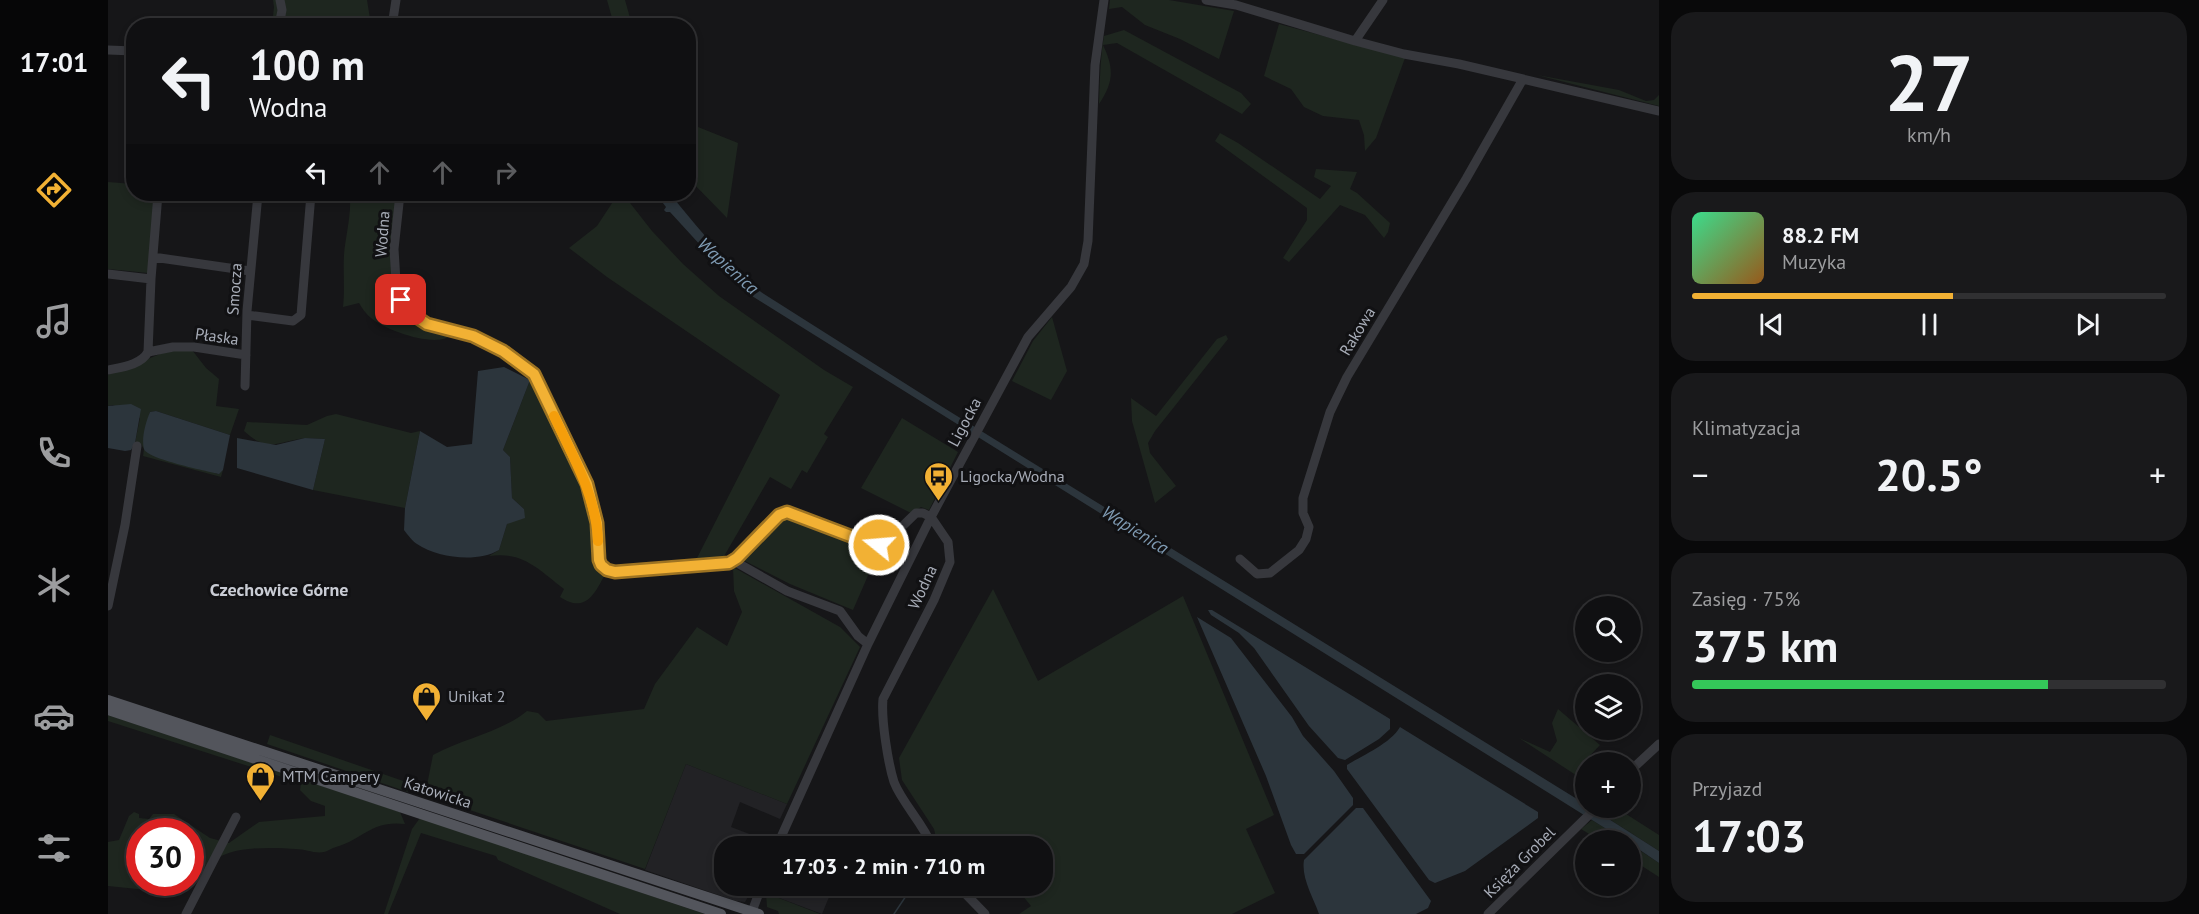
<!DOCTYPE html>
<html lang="pl">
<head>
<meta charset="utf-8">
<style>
	:root { --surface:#101012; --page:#19191b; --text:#f1f3f6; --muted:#9c9d9f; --line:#303032; --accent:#f2b134 }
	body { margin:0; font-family:"PT Sans",sans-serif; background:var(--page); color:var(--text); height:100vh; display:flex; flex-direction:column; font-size:22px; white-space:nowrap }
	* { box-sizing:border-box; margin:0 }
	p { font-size:20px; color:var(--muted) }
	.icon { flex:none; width:33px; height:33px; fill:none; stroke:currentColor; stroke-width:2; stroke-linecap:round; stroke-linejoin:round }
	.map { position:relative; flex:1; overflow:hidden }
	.sheet { display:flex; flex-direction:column; gap:12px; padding:12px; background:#09090a; width:540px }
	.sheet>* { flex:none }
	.top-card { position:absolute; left:18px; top:18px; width:570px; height:183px; border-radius:24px; box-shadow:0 3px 9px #0003,0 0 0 2px var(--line); background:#101012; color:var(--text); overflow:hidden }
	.buttons { position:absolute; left:1467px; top:596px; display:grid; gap:12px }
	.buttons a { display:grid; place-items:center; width:66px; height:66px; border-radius:50%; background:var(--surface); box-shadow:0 3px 9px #0003,0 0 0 2px var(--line); font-size:30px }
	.speed { position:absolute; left:18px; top:818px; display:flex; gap:12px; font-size:30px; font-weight:700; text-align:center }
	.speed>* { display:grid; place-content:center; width:78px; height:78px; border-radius:50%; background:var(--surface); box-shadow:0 3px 9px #0003,0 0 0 2px var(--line); line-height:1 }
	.speed .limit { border:9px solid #d22; background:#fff; color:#111 }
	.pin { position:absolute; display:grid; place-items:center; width:51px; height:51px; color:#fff; margin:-26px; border-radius:12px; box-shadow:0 3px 9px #0006 }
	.me { position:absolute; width:66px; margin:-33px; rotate:287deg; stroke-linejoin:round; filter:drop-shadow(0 0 4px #0008) }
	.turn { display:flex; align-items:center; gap:21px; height:126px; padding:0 24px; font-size:27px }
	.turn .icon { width:78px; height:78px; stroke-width:2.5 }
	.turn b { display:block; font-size:42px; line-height:51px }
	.lanes { display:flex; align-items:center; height:57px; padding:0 24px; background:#0003; justify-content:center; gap:30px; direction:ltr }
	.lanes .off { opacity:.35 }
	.big { font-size:45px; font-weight:700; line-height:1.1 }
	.sheet .tile { flex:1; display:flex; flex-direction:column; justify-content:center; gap:9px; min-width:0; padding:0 21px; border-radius:24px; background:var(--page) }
	.sheet .dial { align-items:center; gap:0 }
	.dial b { font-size:78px; line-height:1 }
	.song { display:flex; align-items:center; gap:18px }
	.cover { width:72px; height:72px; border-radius:9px; background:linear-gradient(135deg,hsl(150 70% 55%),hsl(30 70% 35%)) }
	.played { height:6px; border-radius:3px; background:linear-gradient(90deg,var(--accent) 55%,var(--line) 55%) }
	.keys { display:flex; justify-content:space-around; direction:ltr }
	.heat { display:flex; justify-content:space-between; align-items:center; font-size:33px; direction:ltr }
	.charge { height:9px; border-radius:4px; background:linear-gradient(90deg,#34c759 75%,var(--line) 0) }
	.trip { position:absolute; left:606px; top:836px; width:339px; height:60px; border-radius:24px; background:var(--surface); box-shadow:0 3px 9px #0003,0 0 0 2px var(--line); font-weight:700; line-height:60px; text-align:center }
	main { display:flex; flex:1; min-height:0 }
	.tab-bar { display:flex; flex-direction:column; width:108px; justify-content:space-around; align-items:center; background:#060607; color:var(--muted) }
	.tab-bar .icon { width:42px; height:42px }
	.tab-bar .active { color:var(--accent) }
	.tab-bar b { font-size:27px; color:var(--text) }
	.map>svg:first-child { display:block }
	.built { fill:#222225 }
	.green { fill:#1e261f }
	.water { fill:#2c353c }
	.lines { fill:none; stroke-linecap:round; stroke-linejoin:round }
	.stream { stroke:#2c353c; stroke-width:1.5 }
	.minor { stroke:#37383d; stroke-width:9 }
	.major { stroke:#53555c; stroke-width:10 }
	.route-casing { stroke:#9d7322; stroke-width:15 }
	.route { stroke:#f2b134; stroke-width:10 }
	.slow { stroke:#f59e0b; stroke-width:10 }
	.labels { text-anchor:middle; stroke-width:6; stroke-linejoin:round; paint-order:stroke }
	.street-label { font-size:16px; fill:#a8adb8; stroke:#111113 }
	.poi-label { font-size:16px; fill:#a8adb8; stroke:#111113; text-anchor:start }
	.water-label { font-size:18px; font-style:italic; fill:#7f9bb3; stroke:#111113 }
	.neighbourhood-label { font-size:18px; font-weight:bold; fill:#c9ccd4; stroke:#111113 }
</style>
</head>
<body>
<main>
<nav class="tab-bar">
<b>17:01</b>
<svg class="icon active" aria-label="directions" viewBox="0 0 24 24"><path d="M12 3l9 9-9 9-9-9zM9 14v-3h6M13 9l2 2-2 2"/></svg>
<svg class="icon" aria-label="music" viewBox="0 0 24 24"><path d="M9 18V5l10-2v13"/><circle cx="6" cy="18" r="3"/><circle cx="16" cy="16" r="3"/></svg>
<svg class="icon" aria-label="phone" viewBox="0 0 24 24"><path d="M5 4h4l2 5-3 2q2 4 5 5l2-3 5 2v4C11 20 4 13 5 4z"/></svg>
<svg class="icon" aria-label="climate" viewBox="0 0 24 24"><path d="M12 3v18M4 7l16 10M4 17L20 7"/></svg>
<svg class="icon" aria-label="car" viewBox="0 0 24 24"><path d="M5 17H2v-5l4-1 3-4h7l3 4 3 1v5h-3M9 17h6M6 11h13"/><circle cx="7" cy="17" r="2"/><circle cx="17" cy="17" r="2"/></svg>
<svg class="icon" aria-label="filters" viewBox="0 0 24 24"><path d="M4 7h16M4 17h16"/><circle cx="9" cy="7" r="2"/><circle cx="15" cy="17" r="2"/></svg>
</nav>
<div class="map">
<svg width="1551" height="914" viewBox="0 0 1551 914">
	<rect width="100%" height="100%" fill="#161618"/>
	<path class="built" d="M578,764L679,804L672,819L632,802L623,827L665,843L663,846H616V885H647L637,902L628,901L537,870Z
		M660,885H726L714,914L658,893Z"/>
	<path class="green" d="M165,0H259L263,25L164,26L166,7Z
		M499,0H517L524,25H506Z
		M1002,0H1061L1126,11L1111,59L1072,39L1037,25L1014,7L1001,9Z
		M1171,24L1297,58L1268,138L1257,151L1256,135L1251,120L1215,116L1196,107L1183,89L1156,76Z
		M1016,30L1133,93L1143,104L1134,114L1009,43L995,45C1006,68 1006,82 991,104C992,81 992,59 996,36Z
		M1429,75L1511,90L1538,101L1546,100L1551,95V106Z
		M580,123L630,143L619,218L581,179Z
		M1112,133L1130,143L1212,199L1223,186L1206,177L1208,169L1249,172L1242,189L1249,193L1282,223L1280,232L1276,238L1257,215L1232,205L1181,262L1175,258L1199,220V208L1107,141Z
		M0,182L25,184L26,194H47L40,273L0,269Z
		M510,194H515L544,231L575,264L611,296L716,370L745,387L716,434L720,437L699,473L694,470L683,489L662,477L615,558L588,560L672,395L499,277L461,248L489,226Z
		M241,195L290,194L284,282L319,328L343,335C329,349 277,330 263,318C258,314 254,308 251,303L235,307C237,289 235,272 236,255C237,239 245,207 241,195Z
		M944,317L959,371L943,400L904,381L925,341Z
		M1118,335L1120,339L1047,431L1040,443L1042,453L1068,486L1047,503L1024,421L1023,398L1048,416L1109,339Z
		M62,350H84L98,368L111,379L108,406L131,409L122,435L48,411L42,412L36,440V449L110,474L115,470L113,477L35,456L36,449L33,444L27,443L32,418L5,405L0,406V375Z
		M422,380L474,485L485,526L487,561L489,568L496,576C486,596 476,613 452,597L456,589C430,569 415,551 381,556L391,550L399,524L416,509L404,498L402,457L395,450Z
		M228,414L303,433L312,431L297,508L205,490L217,439C211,439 204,438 198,438C170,441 161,454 136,431L139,422L199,425L219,416Z
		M794,418L850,452L821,510L813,507L803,513L753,488Z
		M680,517C711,527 739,542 772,548L745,610L682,584L633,559L674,518Z
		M625,567L732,627L752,647L679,804L578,764L537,869L317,795L325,755C356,738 392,733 419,711L430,713L438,721L536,709L547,684L589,627L619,646L634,612L626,591Z
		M885,589L930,681L1075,596L1166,815L1138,829L1167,893L1124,914H911L923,906L906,885H934V846H875L871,841L864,846H830L826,829L794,780L791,758Z
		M1450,709L1492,745L1473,765L1477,770V781L1411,738L1442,752L1449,741L1444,723Z
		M0,715L292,812L297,824C264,820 257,838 228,847C224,848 220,851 216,852C207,854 197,849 188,849C161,847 102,844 94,878L83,879L82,831H32V882H66L39,890L0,886V842L11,840L21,816L26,812L31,814V818L41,819L45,814H66L102,838L121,843L151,822L217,816V806L203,801L192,790L193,783L0,721Z
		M162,735L304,784L300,792L159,744Z
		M1514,807L1518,814L1551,835V851L1501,819Z
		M312,818L597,914H512L390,860L388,856L313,833L280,914H276L304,829Z
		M1484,820L1516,840H1491L1473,829Z
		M1522,844L1551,863V877L1523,859Z
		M658,893L712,914H671L670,911L659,907Z"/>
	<path class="water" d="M548,194H562C590,228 619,264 653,292L828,403L1477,804L1478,807H1482L1551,851V863L1523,844L1522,840H1516L644,296L616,271L562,212H558L556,210L558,207Z
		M396,367L422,380L395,450L402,457L404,498L416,509L417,518L399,524L391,550C369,563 330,558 309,544C304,541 300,535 296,530L297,508L312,431L339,447L364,444L370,371Z
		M23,404L33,409L27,443L23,450L17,451L0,448V406Z
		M48,411L122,435L115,470L111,474C99,471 39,459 36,449C33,439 38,421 42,412Z
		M129,438L168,445L197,438L217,439L205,490L129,468Z
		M1100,610H1104L1282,719V729L1271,739L1237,760L1230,758L1201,726L1146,648L1131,633L1103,615Z
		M1089,617L1123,638L1184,717L1195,736L1226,771L1245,798V805L1196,854H1188L1183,845L1158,776Z
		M1292,727L1430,812V818L1357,871L1327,883L1321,880L1239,769V765C1255,755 1282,744 1292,727Z
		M1248,808H1255L1323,901L1320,908L1308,914H1211C1205,897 1193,878 1196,860Z"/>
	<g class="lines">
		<path class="stream" d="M786,914L800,893"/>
		<path class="minor" d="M1098,0L1128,5L1247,41L1296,54L1351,64L1551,111
			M171,26L174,10L172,0
			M284,26L288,0
			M1247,41L1275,0
			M0,50L26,51
			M292,194L286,249L288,281L293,300L307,316L319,324L365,336L395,351L426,374L479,484L489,523L491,559L493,565L507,572L621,563L629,558L671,515L679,512L753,540L771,545L778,542L808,513H815L823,517L840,542L842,562L826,600L775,699C773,719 780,763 786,782C794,803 815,823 824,846
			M45,257L142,271
			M0,274L43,279
			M139,315L185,321L193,315L203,194
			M40,352L65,347H86L138,355
			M0,370C14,367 33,365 40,352L43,279L50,194
			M137,386L139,311L150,194
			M1132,559L1149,574L1162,573L1191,550L1198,539L1201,527L1195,513V498L1222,412L1239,377L1358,179L1415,79
			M626,561L679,591L732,611L750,636L760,644
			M0,606L17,525L29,446
			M1522,771L1551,744
			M669,846L760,644L823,517L920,337L963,287L976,264L980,241L987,65L996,0
			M849,885L877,914
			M78,914L128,817
			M643,914L654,885
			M1380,914L1489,807"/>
		<path class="major" d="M0,700L651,914
			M0,710L613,914"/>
	</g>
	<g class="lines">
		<defs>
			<path id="route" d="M293,300L307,316L319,324L365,336L395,351L426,374L479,484L489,523L491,560L493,565L499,570L507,572L621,563L629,558L671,515L679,512L753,540L771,545"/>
		</defs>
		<use href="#route" class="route-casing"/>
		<use href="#route" class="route"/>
		<path class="slow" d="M446,416C465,457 488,495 490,541"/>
	</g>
	<defs>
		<symbol id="bus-pin" viewBox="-11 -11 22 30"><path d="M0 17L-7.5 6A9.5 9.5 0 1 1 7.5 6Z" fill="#f2b134" stroke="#111113"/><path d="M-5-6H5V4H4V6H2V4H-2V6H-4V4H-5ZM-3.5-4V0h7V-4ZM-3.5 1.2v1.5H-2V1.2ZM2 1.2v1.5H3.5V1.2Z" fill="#111"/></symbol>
		<symbol id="shop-pin" viewBox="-11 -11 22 30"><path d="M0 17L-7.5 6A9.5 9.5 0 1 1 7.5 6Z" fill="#f2b134" stroke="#111113"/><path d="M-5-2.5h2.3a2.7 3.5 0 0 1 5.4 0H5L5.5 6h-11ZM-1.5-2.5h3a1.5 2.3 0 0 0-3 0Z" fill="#111"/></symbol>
	</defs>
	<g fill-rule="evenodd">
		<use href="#bus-pin" x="814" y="460" width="33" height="45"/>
		<use href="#shop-pin" x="302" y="680" width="33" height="45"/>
		<use href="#shop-pin" x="136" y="760" width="33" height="45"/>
	</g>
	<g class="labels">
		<g class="street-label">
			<text transform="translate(274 234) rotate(-86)" y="6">Wodna</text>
			<text transform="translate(126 289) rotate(-86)" y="6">Smocza</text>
			<text transform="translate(1249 331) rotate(-59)" y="6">Rakowa</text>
			<text transform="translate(109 336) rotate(8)" y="6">Płaska</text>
			<text transform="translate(856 422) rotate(-62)" y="6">Ligocka</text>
			<text transform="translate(814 587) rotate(-65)" y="6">Wodna</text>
			<text transform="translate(330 792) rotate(18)" y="6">Katowicka</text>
			<text transform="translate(1411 862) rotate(-45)" y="6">Księża Grobel</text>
		</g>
		<g class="poi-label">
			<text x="852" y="482">Ligocka/Wodna</text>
			<text x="340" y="702">Unikat 2</text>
			<text x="174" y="782">MTM Campery</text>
		</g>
		<g class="water-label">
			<text transform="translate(620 266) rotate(42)" y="6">Wapienica</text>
			<text transform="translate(1027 530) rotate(32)" y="6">Wapienica</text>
		</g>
		<g class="neighbourhood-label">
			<text x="171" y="596">Czechowice Górne</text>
		</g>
	</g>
</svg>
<div class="buttons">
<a><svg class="icon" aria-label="search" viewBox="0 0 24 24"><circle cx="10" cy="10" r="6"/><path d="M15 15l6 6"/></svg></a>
<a><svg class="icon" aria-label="layers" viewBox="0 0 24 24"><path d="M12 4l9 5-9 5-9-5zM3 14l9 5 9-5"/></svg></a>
<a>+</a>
<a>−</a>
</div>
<div class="speed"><div class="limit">30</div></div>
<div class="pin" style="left:293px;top:300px;background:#d93025"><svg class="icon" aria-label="arrive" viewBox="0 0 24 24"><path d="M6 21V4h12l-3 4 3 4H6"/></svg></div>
<svg class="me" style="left:771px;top:545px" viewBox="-20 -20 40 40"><circle r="17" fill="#f2b134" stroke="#fff" stroke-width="3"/><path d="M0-11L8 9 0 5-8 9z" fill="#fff"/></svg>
<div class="trip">17:03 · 2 min · 710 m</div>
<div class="top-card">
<div class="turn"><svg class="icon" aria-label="left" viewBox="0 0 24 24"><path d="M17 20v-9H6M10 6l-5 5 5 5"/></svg><div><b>100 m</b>Wodna</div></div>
<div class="lanes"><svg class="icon" aria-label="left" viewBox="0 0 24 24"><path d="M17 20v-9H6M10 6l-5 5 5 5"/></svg><svg class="icon off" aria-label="ahead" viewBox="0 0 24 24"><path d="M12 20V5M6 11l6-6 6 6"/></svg><svg class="icon off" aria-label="ahead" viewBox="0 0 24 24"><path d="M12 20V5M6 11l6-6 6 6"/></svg><svg class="icon off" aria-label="right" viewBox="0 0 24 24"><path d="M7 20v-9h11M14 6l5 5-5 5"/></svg></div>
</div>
</div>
<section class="sheet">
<div class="tile dial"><b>27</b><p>km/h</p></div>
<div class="tile">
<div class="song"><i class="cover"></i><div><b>88.2 FM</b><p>Muzyka</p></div></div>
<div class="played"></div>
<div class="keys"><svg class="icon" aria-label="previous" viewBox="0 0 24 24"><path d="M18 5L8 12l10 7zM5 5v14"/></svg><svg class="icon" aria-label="pause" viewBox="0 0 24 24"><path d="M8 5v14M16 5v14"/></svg><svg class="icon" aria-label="next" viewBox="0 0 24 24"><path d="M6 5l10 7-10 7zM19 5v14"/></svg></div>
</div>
<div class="tile"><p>Klimatyzacja</p>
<div class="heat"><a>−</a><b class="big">20.5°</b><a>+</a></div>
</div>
<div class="tile"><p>Zasięg · 75%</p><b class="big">375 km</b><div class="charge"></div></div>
<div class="tile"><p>Przyjazd</p><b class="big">17:03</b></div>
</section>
</main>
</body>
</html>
